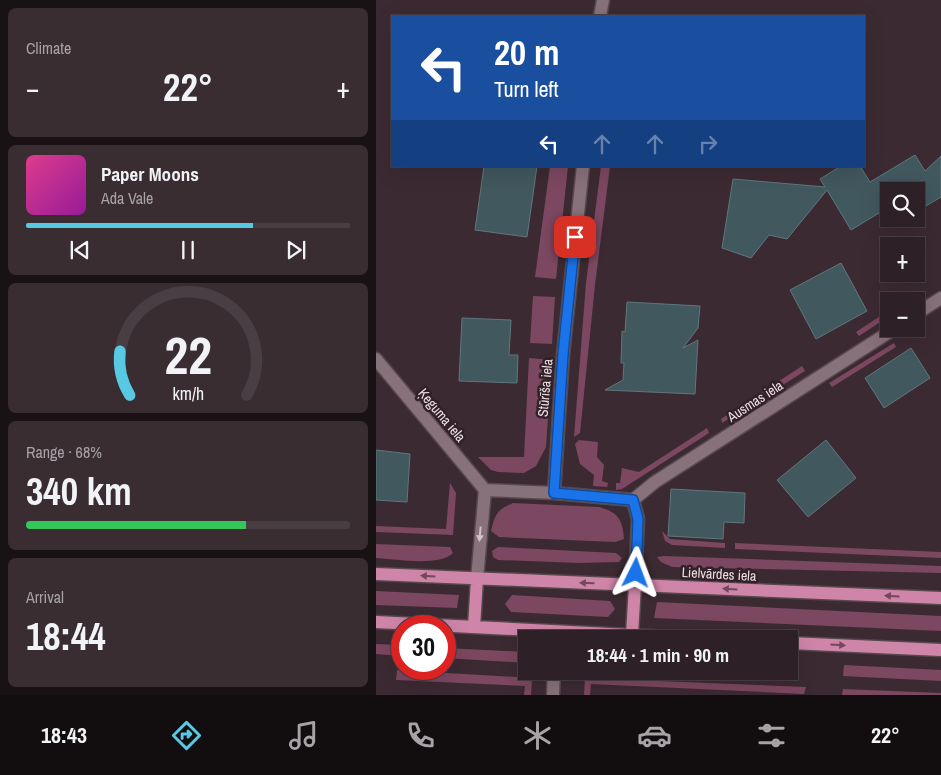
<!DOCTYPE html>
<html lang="en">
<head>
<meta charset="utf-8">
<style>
	:root { --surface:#2d2026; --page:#392d32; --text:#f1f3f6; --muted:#a7a3a7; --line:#483e43; --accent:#58c9e3 }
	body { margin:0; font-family:"Archivo Narrow",sans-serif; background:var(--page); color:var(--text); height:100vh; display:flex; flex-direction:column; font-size:19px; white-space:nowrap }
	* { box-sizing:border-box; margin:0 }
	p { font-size:16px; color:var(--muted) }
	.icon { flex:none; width:28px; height:28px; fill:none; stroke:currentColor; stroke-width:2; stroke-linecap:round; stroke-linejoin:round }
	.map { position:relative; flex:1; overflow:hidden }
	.drawer { display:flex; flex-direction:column; gap:8px; padding:8px; background:#191215; width:376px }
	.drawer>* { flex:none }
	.banner { position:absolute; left:15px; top:15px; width:474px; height:152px; border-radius:0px; box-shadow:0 5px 20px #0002,0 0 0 1px var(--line); background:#1a4fa0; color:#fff; overflow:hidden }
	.fabs { position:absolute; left:504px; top:182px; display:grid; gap:10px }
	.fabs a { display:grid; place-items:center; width:45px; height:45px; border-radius:0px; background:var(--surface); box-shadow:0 5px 20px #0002,0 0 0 1px var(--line); font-size:25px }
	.speed { position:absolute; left:15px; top:615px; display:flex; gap:10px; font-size:25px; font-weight:700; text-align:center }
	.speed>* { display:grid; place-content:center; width:65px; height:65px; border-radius:50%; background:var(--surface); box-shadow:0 5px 20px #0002,0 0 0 1px var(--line); line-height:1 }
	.speed .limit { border:8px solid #d22; background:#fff; color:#111 }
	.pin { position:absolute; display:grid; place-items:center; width:42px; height:42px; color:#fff; margin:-21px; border-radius:10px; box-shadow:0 2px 8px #0006 }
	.me { position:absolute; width:55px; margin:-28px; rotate:3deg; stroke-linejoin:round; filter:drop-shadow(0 0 4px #0008) }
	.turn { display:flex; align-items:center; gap:18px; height:105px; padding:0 20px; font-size:22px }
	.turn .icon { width:65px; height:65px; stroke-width:2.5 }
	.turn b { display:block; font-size:35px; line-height:42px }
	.lanes { display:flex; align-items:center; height:48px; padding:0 20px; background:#0003; justify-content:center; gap:25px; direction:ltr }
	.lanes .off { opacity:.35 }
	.big { font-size:38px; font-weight:800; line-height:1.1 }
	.drawer .tile { flex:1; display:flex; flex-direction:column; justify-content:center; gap:8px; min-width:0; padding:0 18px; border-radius:8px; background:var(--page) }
	.drawer .dial { align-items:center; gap:0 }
	.dial svg { height:130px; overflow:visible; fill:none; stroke:var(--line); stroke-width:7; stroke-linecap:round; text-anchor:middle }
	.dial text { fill:var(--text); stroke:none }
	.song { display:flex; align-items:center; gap:15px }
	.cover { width:60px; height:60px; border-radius:8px; background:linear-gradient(135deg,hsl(330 70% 55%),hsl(300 70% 35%)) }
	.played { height:5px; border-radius:2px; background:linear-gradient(90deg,var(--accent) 70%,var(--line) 70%) }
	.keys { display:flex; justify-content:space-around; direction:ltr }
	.heat { display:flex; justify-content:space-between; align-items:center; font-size:28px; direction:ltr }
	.charge { height:8px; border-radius:4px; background:linear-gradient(90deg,#34c759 68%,var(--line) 0) }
	.trip { position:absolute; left:142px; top:630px; width:280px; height:50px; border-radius:0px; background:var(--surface); box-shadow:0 5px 20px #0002,0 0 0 1px var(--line); font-weight:800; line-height:50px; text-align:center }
	.menu { display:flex; height:80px; justify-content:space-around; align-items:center; background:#120d0f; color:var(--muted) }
	.menu .icon { width:35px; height:35px }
	.menu .selected { color:var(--accent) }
	.menu b { font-size:22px; color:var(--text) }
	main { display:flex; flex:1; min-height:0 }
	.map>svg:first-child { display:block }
	.green { fill:#7c4760 }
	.building { fill:#41585e; stroke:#5f777d }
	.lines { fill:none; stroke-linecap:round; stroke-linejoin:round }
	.minor-casing { stroke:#57484e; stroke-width:15 }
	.major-casing { stroke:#57484e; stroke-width:15 }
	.minor { stroke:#87717a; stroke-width:12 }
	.major { stroke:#cf85a8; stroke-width:12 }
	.oneway { fill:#d1c3c9 }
	.oneway2 { fill:#71495b }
	.route-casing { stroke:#114b97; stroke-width:12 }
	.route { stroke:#1a73e8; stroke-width:9 }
	.labels { text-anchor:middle; stroke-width:5; stroke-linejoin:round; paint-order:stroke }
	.street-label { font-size:14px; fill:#eadee3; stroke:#322128 }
</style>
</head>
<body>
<main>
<section class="drawer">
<div class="tile"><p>Climate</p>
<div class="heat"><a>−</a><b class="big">22°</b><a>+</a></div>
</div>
<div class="tile">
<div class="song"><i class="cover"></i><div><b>Paper Moons</b><p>Ada Vale</p></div></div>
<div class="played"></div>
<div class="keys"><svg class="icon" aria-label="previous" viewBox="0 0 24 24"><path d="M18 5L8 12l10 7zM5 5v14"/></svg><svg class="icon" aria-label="pause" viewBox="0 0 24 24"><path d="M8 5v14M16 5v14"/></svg><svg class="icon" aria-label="next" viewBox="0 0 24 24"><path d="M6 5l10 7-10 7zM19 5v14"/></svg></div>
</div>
<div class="tile dial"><svg viewBox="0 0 100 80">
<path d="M14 69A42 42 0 1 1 86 69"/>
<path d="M14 69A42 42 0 0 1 8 42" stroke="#58c9e3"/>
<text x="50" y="56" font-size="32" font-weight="700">22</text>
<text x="50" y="72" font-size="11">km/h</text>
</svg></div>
<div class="tile"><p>Range · 68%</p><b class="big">340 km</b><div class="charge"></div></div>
<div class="tile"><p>Arrival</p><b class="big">18:44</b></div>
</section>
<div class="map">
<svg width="565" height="695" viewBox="0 0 565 695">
	<rect width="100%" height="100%" fill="#3c2a32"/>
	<path class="green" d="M174,166H192L180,279L159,277Z
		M225,166H234L219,285L204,433L198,437L210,283Z
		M157,296L179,297L176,344L154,343Z
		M512,311V317L483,336L480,332Z
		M518,343L520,347L456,387L453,383Z
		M153,358L176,360L170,447L160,466L148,473L122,472L115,470L102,457H148Z
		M426,366L429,371L346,423L345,419Z
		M331,428L333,433L246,489L240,490V483H244L246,468L263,472Z
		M203,440L222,442L221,457L228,465L226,481L232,483L231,487L217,486L218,475L204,464L199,444Z
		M74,483L80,493L77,535L0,532V526L70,529Z
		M137,503L223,507C242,512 247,520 248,539L239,542L123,537L115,531C119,514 121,510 137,503Z
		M286,531L294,539L349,543V548L296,545L289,541Z
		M359,543L565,552V558L359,549Z
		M0,544L74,547L77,553C63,567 19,559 0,558Z
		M122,547L240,553L246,558L243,562L203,563L122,560L117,557L116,551Z
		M288,556L565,566V573L296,567L285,562L281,557Z
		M0,591L83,595L81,608L0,605Z
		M136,595L234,601L239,609L232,617L135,612L129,604Z
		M281,602L565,616V631L278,618Z
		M0,644L26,645V656L0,654Z
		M69,648L151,652V663L69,658Z
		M468,665L565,670V681L467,676Z
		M21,670L156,678L155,695H148L149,686L20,680Z
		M209,678L430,687L428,694L215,684L214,695H208Z
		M467,689L565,693V695H466Z"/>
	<path class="building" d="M539,155L549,171L565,156V197L540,212V191H512V218L508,210L475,230L451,190L411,239L393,235L375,258L346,248L357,179L449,187L444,179L465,166H484L494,182Z
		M108,166H161L151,237L99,230Z
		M465,263L491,311L440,339L414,290Z
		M251,302L324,306L322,328L307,348L322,340L319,394L229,390L247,380L248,363H245L246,331L249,332Z
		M86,318L135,320L133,355H142L141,383L83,381Z
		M535,348L554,378L508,408L489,378Z
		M450,440L480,478L432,517L401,480Z
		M0,450L34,454L31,502L0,500Z
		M295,489L369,493L368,523L348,522L347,539L292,536Z"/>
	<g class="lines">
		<defs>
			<path id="minor" d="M224,16L227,0
				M540,314L565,298
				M0,359L109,490
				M109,490L178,493L257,500
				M178,493L187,355L207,166
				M257,500L279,482L518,329
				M257,500L262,519L259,585
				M101,579L109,490
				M177,695L178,671"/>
			<path id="major" d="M0,574L565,598
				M0,622L331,639
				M98,627L101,579
				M256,635L259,585
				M414,643L565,650"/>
		</defs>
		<use href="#minor" class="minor-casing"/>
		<use href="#major" class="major-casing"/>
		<use href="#minor" class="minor"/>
		<use href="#major" class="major"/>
	</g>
	<defs><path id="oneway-solid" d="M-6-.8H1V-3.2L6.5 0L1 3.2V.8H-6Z" transform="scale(1.25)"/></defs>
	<use class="oneway" href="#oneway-solid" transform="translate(104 534) rotate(95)"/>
	<g class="oneway2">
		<use href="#oneway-solid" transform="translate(52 576) rotate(-177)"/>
		<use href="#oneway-solid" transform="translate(211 583) rotate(-178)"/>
		<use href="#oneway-solid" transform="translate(354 589) rotate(-177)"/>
		<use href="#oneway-solid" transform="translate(516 596) rotate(-177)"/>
		<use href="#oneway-solid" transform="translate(462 645) rotate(3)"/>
	</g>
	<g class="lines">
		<defs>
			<path id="route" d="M199,237L187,354L178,493L257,500L262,519L260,573"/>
		</defs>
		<use href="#route" class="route-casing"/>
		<use href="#route" class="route"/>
	</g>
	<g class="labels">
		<g class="street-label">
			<text transform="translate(169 388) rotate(-85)" y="5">Stūrīša iela</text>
			<text transform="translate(379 401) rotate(-33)" y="5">Ausmas iela</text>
			<text transform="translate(66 415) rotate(50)" y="5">Ķeguma iela</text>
			<text transform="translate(343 574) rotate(3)" y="5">Lielvārdes iela</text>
		</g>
	</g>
</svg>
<div class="fabs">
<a><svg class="icon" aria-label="search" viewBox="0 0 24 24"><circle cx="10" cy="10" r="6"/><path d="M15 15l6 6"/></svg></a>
<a>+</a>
<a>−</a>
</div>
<div class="speed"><div class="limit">30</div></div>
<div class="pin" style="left:199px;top:237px;background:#d93025"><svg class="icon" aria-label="arrive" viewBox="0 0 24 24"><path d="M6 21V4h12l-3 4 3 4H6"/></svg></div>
<svg class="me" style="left:260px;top:573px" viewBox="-20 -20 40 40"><path d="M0-17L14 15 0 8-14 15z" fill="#1a73e8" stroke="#fff" stroke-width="4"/></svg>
<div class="trip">18:44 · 1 min · 90 m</div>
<div class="banner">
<div class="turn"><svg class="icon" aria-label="left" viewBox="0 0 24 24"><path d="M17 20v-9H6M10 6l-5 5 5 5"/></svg><div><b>20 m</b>Turn left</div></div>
<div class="lanes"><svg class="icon" aria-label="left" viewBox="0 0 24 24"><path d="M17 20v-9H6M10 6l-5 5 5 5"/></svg><svg class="icon off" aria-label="ahead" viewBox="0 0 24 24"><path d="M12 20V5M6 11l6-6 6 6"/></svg><svg class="icon off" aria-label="ahead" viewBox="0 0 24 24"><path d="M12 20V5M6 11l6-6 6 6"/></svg><svg class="icon off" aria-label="right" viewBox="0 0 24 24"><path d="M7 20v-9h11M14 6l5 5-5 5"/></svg></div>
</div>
</div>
</main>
<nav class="menu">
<b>18:43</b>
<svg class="icon selected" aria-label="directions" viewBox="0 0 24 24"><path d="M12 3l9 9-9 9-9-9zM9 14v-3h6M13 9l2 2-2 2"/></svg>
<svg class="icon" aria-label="music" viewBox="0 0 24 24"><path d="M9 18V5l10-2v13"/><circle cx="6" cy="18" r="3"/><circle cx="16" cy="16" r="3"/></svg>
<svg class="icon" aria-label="phone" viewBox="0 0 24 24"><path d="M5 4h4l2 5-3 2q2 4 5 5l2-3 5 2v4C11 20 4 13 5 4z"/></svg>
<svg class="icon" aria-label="climate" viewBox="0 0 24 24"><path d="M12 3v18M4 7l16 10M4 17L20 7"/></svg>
<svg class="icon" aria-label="car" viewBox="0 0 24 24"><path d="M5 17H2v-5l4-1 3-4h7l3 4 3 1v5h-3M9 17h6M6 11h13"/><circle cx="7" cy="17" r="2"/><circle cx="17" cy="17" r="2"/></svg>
<svg class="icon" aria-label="filters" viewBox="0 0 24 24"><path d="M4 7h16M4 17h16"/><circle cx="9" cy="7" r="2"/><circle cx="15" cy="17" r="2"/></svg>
<b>22°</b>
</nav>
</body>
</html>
